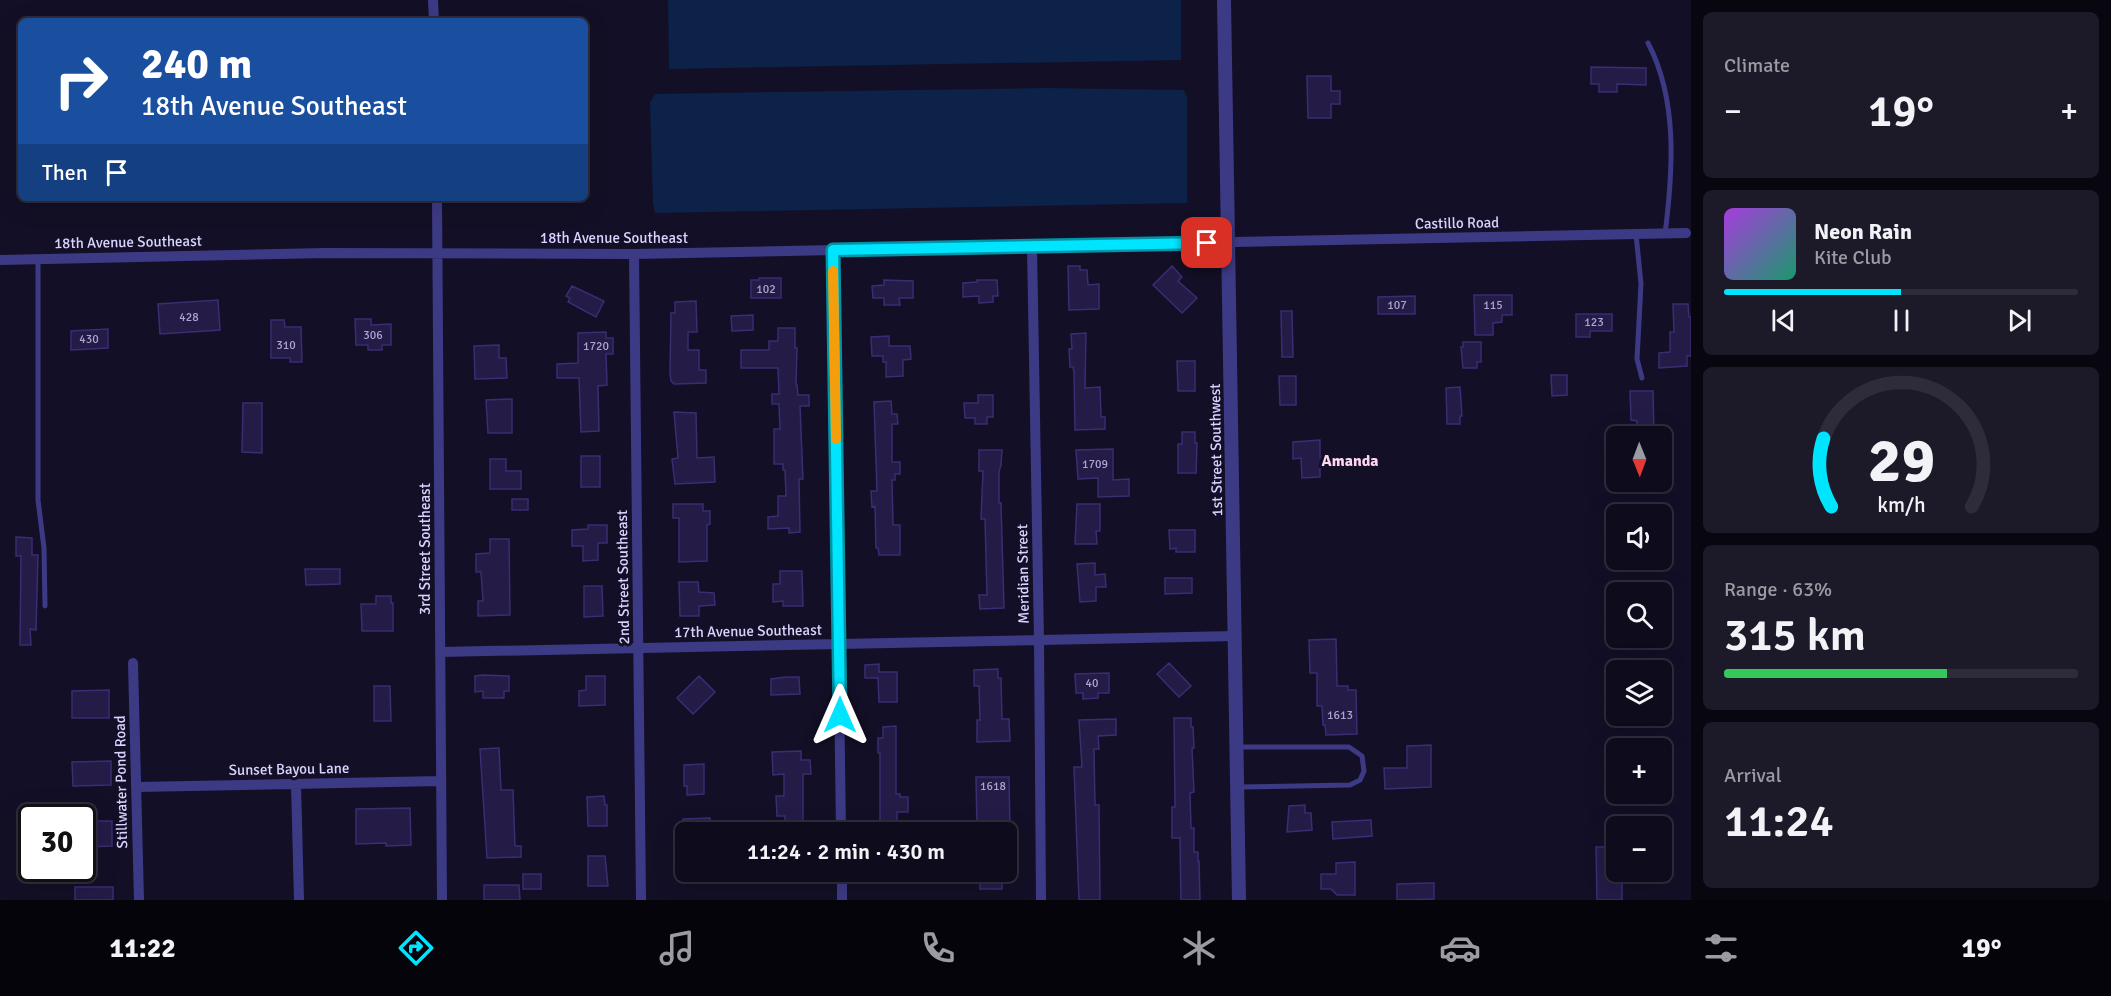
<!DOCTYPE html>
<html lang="en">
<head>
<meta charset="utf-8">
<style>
	:root { --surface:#0e0b1c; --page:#1c1929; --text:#f1f3f6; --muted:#9b9ba3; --line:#2e2b3b; --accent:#00e5ff }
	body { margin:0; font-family:Signika,sans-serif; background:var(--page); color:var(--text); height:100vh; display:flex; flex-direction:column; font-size:22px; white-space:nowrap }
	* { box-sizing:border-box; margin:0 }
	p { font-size:20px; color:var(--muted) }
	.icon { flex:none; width:33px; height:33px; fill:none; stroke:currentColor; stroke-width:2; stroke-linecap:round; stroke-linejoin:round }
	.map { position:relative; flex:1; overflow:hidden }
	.details { display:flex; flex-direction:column; gap:12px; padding:12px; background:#08060f; width:420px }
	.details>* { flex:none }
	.guide { position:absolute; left:18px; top:18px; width:570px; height:183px; border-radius:9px; box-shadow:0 6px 24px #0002,0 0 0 2px var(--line); background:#1a4fa0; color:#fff; overflow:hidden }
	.needle { width:39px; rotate:179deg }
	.controls { position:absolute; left:1606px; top:426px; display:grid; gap:12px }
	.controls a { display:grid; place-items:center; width:66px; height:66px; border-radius:9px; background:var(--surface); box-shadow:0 6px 24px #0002,0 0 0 2px var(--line); font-size:30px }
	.speed { position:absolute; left:18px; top:804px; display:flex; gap:12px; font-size:30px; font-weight:700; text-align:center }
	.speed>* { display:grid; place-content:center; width:78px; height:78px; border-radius:50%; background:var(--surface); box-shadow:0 6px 24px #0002,0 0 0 2px var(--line); line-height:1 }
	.speed .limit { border:3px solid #111; border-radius:9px; background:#fff; color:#111 }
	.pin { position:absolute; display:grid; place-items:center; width:51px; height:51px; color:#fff; margin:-26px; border-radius:12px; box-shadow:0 3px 9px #0006 }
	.me { position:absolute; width:66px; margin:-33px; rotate:0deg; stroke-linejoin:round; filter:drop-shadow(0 0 4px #0008) }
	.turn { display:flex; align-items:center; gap:21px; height:126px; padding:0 24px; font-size:27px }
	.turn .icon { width:78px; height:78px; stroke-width:2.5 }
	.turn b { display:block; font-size:42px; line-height:51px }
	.then { display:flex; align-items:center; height:57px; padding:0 24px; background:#0003; gap:12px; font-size:22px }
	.big { font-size:45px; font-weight:600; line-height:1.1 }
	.details .card { flex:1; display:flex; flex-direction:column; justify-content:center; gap:9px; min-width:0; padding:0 21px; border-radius:9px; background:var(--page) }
	.details .dial { align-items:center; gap:0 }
	.dial svg { height:156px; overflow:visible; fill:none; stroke:var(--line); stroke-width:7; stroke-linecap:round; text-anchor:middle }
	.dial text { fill:var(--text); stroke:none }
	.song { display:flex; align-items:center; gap:18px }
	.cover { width:72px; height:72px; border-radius:9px; background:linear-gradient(135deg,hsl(280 70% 55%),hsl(160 70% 35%)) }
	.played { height:6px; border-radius:3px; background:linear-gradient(90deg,var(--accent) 50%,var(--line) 50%) }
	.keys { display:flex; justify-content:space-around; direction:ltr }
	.heat { display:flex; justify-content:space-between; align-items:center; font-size:33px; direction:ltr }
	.charge { height:9px; border-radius:4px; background:linear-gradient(90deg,#34c759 63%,var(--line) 0) }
	.trip { position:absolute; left:675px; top:822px; width:342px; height:60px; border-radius:9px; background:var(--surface); box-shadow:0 6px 24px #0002,0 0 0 2px var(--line); font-weight:600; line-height:60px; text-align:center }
	.tab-bar { display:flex; height:96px; justify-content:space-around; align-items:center; background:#06040b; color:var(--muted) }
	.tab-bar .icon { width:42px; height:42px }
	.tab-bar .on { color:var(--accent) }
	.tab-bar b { font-size:27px; color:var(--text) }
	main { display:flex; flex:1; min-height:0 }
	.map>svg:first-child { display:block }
	.water { fill:#0c2248 }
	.building { fill:#241b47; stroke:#3b2d73; stroke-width:1.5 }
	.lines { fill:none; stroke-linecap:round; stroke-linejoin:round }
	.service { stroke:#3d3a85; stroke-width:5 }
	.minor { stroke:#3d3a85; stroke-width:10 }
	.tertiary { stroke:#3d3a85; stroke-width:14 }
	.route-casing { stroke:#0095a6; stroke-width:15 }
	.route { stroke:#00e5ff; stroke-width:10 }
	.slow { stroke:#f59e0b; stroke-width:10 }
	.labels { text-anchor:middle; stroke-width:6; stroke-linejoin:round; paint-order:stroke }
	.number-label { font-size:12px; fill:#aca6d1 }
	.street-label { font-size:15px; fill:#d9d4ff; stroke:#130f26 }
	.neighbourhood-label { font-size:16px; font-weight:bold; fill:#ffd6f0; stroke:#130f26 }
</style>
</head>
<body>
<main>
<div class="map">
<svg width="1691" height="900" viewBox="0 0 1691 900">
	<rect width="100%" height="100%" fill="#130f26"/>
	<path class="water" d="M668,0H1181V60L669,69Z
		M1044,88L1184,90L1187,97V203L655,213L653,204L650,102L655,94Z"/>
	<path class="building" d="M1591,67L1646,68V85L1617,84V92H1599V84H1591Z
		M1307,76H1331V91H1340V104H1331V118H1308Z
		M1068,266H1080V270H1087L1088,285L1099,284V309L1069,310Z
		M1172,266L1182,277L1178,281L1197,298L1182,313L1153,285Z
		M759,278H781V298H751V280H759Z
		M884,280L913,281V298H899L900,305H884V298H873L872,286L884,285Z
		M977,280H997L998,296H993V302L979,303V296L963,297V283L977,282Z
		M572,286L604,301L596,317L568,302L570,298L566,296Z
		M1474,295H1512V315H1502V322L1493,323V335H1475Z
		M1415,296V314H1378V297Z
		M218,300L220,330L160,334L158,304Z
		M696,301L697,332H688V350H699V370H706V383L674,384L671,381L670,373L671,313H675V302Z
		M1673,304H1688L1689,317H1691V356H1687V366L1659,368V353L1670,352V332H1674Z
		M1281,311H1292L1293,357H1282Z
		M1576,314H1612V331H1590V337H1576Z
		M753,315V330L732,331L731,316Z
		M355,319H371V325L391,324V345H382V350H368V345H356Z
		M271,320H284L285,327H301L302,362H290V358H271Z
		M778,328H795V348H797L796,385H797L798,395H809V406H800L803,479H799L800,532L789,533V528L768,529V517L778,516V496H786L785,470H783V464H774V429H780L779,404H772V394H779L778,368H741V350H769V341H778Z
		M108,329V348L71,350V331Z
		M606,332V338H613V354H606L607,385L598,386L599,431L581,432L579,378H557V364L578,363V333Z
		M1086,333L1085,388L1100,387L1101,417H1105V429L1075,430L1074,372L1073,367H1070L1069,349H1072L1071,334Z
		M889,336V346H910L911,359L903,360V376L886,377V362H883V356H872L871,337Z
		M1463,342H1481V362H1477V368H1463L1461,347H1463Z
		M499,345V358H506L507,378L475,379L474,346Z
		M1177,361H1195V391H1178Z
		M1551,375H1567V395L1552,396Z
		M1279,376H1296V405H1280Z
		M1460,387L1462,416H1460V424H1447L1446,388Z
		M1630,391H1653L1654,436H1637V421L1631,420Z
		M978,395H993V417H987V424H975V418H965L964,403H978Z
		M512,399V433H488L486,400Z
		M891,401L892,414H897L898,424H892V462H900V474H895V480H892L893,525H900V555H879L878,548H876L875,506L872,507L871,491H877L874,402Z
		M243,403H262V453L242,452Z
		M674,412L696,413L697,458L714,457L715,482L675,484L672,459L678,458Z
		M1182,432H1195V443H1197L1196,473H1178V444H1182Z
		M1320,440V457H1324V468H1320V477L1302,478L1301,458L1293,459V442Z
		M1113,449V480L1129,479V496L1098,497V478L1078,479L1076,450Z
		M979,450H1002L1001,465L999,471V503H1001L1004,608L980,609L979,595H987L985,519H981L983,471H979Z
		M581,456H600V487H581Z
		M490,459H506V471H521V489H490Z
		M512,499H528V510H512Z
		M673,504H703V511H710V524L707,525V561L679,562V518H673Z
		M1077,504H1100V531H1096L1097,544H1075Z
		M588,525H607V543H598V560L583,561V546H572V530L588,529Z
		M1169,530H1195V552H1176V548L1170,549Z
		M16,537L32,538V555H38L36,630L30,629L31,645H20L21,556H16Z
		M490,539H509L510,615L478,616V601H483L481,572H476V554L490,553Z
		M1095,563V575L1105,574L1106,587H1096V601L1080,602L1077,564Z
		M305,569H340V584L306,585Z
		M780,571H802L803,606H783V601L773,602V584H780Z
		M1165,578H1192V593L1165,594Z
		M679,582H698L699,592L714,593L715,605L699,606V616H680Z
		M584,586H602L603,616L584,617Z
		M376,596H391V603H393V631H362L361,604H376Z
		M1336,639L1337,686H1348V690H1356L1357,734L1326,735L1325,725H1323L1322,706H1317V673H1310L1309,640Z
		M1169,663L1191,686L1179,697L1157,674Z
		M879,664V672H897V702H879L878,678H865V665Z
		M998,669V678H1001L1002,719H1009L1010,741L977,742V720H980L979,686H974V670Z
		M1109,673V693H1098V698L1083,699V693H1076L1075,674Z
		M483,675L509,676V691H504V698H483V691L475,692V676Z
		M586,676H605V705L579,706V691L586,690Z
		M699,676L715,692L693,714L677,698Z
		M786,677H799L800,694L771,695V679Z
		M374,686H390L391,721H374Z
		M109,690V718H72V691Z
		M1174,718H1191V727H1193L1194,748H1192L1194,792L1190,793L1191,828H1194V852H1198V861H1199L1200,900H1181L1180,838H1172V807H1175Z
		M1116,719V735L1098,736L1099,749H1094L1095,805H1099L1100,900H1079L1074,767H1082L1079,720Z
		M896,726V794H900V797H908V812H897V822L880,823V753H878V738H883V727Z
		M1431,745V787L1385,789L1384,768H1407V746Z
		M499,748L501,790H513L515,846H521V857L487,858L480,749Z
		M801,751V760H810L811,774H803V823L785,824V816H777L776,796H784V774L773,775L772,752Z
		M111,761V785L73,786L72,762Z
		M704,764V794L687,795V786H684V765Z
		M976,777H1009L1010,830H977Z
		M604,796L605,805H607V826H588L587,797Z
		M1305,805V813H1311L1312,830L1287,832L1289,806Z
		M410,808L411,845L386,846V843L356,844V809Z
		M710,818L711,832H683V819Z
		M1371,820L1372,836L1333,839L1332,822Z
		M82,821H112V846L82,847Z
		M1596,847H1617V872H1631V883H1622V900H1597Z
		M588,856H605L608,886H588Z
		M1355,862V895H1337L1331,889H1321V874H1336V863Z
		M785,872H804V882L785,883Z
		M980,872H1002V889H980Z
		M523,874H541V889H523Z
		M1428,883H1434V899L1397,900V884Z
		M484,885H519L520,900H484Z
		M75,887H113V900H75Z"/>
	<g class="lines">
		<path class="service" d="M1648,43C1678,100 1673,171 1665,234
			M1636,234L1641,284L1637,359L1642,378
			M38,259V500L44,548L45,606
			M1237,747H1349L1362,756L1364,771L1360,780L1350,785L1239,787"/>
		<path class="minor" d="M433,0L434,21
			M437,198L442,900
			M1032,247L1039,640L1041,900
			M833,250L841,832
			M634,254L641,900
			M0,260L325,253L634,254L1686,233
			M440,652L1236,636
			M133,663L139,900
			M296,784L299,900
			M137,787L441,781
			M842,872V900"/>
		<path class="tertiary" d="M1224,0L1239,900"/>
	</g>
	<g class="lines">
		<defs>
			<path id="route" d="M840,715L833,250L1207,243"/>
		</defs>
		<use href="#route" class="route-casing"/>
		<use href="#route" class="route"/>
		<path class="slow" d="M833,271L836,439"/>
	</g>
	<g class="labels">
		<g class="number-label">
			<text x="766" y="293">102</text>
			<text x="1397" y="309">107</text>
			<text x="1493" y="309">115</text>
			<text x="189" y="321">428</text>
			<text x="1594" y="326">123</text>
			<text x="373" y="339">306</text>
			<text x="89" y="343">430</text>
			<text x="286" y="349">310</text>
			<text x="596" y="350">1720</text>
			<text x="1095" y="468">1709</text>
			<text x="1092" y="687">40</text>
			<text x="1340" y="719">1613</text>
			<text x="993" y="790">1618</text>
		</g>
		<g class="street-label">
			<text transform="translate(1457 223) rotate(-1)" y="5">Castillo Road</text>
			<text x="614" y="243">18th Avenue Southeast</text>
			<text transform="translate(128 242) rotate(-1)" y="5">18th Avenue Southeast</text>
			<text transform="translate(1216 450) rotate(-91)" y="5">1st Street Southwest</text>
			<text transform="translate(425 549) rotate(-90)" y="5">3rd Street Southeast</text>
			<text transform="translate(1023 574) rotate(-91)" y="5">Meridian Street</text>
			<text transform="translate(623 577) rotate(-91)" y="5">2nd Street Southeast</text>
			<text transform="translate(748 631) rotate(-1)" y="5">17th Avenue Southeast</text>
			<text transform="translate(289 769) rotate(-1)" y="5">Sunset Bayou Lane</text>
			<text transform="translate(121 782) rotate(-91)" y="5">Stillwater Pond Road</text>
		</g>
		<g class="neighbourhood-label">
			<text x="1350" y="466">Amanda</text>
		</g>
	</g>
</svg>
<div class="controls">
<a><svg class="needle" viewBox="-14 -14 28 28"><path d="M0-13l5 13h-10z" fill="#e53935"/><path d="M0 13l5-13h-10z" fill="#9b9ba3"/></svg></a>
<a><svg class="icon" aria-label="sound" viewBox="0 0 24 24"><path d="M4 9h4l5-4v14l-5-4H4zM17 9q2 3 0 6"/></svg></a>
<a><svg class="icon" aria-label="search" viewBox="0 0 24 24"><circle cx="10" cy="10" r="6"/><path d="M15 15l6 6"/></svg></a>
<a><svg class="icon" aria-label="layers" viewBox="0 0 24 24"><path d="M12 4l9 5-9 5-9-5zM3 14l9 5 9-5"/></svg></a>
<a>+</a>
<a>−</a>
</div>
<div class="speed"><div class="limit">30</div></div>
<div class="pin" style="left:1207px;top:243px;background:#d93025"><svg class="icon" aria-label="arrive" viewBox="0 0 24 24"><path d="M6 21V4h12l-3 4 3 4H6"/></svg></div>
<svg class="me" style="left:840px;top:715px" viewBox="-20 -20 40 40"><path d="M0-17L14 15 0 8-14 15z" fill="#00e5ff" stroke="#fff" stroke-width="4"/></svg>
<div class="trip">11:24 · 2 min · 430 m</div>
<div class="guide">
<div class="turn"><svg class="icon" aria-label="right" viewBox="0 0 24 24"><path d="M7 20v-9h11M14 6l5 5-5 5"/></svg><div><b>240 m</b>18th Avenue Southeast</div></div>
<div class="then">Then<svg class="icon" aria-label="arrive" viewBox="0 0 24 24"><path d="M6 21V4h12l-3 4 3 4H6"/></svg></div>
</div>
</div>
<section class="details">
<div class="card"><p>Climate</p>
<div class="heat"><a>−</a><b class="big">19°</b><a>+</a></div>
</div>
<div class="card">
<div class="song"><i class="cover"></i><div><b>Neon Rain</b><p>Kite Club</p></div></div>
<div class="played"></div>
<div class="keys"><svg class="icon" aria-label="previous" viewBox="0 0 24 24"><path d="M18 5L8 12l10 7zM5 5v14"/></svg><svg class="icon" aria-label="pause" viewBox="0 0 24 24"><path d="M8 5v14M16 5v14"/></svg><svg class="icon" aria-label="next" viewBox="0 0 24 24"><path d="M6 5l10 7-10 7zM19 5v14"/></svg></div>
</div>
<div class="card dial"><svg viewBox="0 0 100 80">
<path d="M14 69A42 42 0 1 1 86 69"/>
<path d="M14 69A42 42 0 0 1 10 34" stroke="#00e5ff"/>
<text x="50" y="56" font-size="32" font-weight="700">29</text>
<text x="50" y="72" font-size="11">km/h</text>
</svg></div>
<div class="card"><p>Range · 63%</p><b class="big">315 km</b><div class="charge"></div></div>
<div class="card"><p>Arrival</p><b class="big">11:24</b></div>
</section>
</main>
<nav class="tab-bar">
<b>11:22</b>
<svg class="icon on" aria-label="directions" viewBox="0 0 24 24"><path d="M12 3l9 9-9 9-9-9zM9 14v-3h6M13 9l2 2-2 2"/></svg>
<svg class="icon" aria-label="music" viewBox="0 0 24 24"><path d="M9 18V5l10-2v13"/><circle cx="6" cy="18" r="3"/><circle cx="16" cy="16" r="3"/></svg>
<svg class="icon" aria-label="phone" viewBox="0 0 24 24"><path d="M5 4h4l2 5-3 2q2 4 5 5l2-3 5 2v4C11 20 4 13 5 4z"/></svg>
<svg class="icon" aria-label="climate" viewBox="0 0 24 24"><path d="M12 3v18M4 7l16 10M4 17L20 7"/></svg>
<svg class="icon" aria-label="car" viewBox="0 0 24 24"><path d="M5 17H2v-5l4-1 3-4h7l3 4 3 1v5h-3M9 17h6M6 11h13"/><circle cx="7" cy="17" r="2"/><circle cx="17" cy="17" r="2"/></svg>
<svg class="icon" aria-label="filters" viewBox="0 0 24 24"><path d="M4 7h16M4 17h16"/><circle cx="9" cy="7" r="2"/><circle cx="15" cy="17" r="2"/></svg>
<b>19°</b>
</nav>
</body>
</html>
